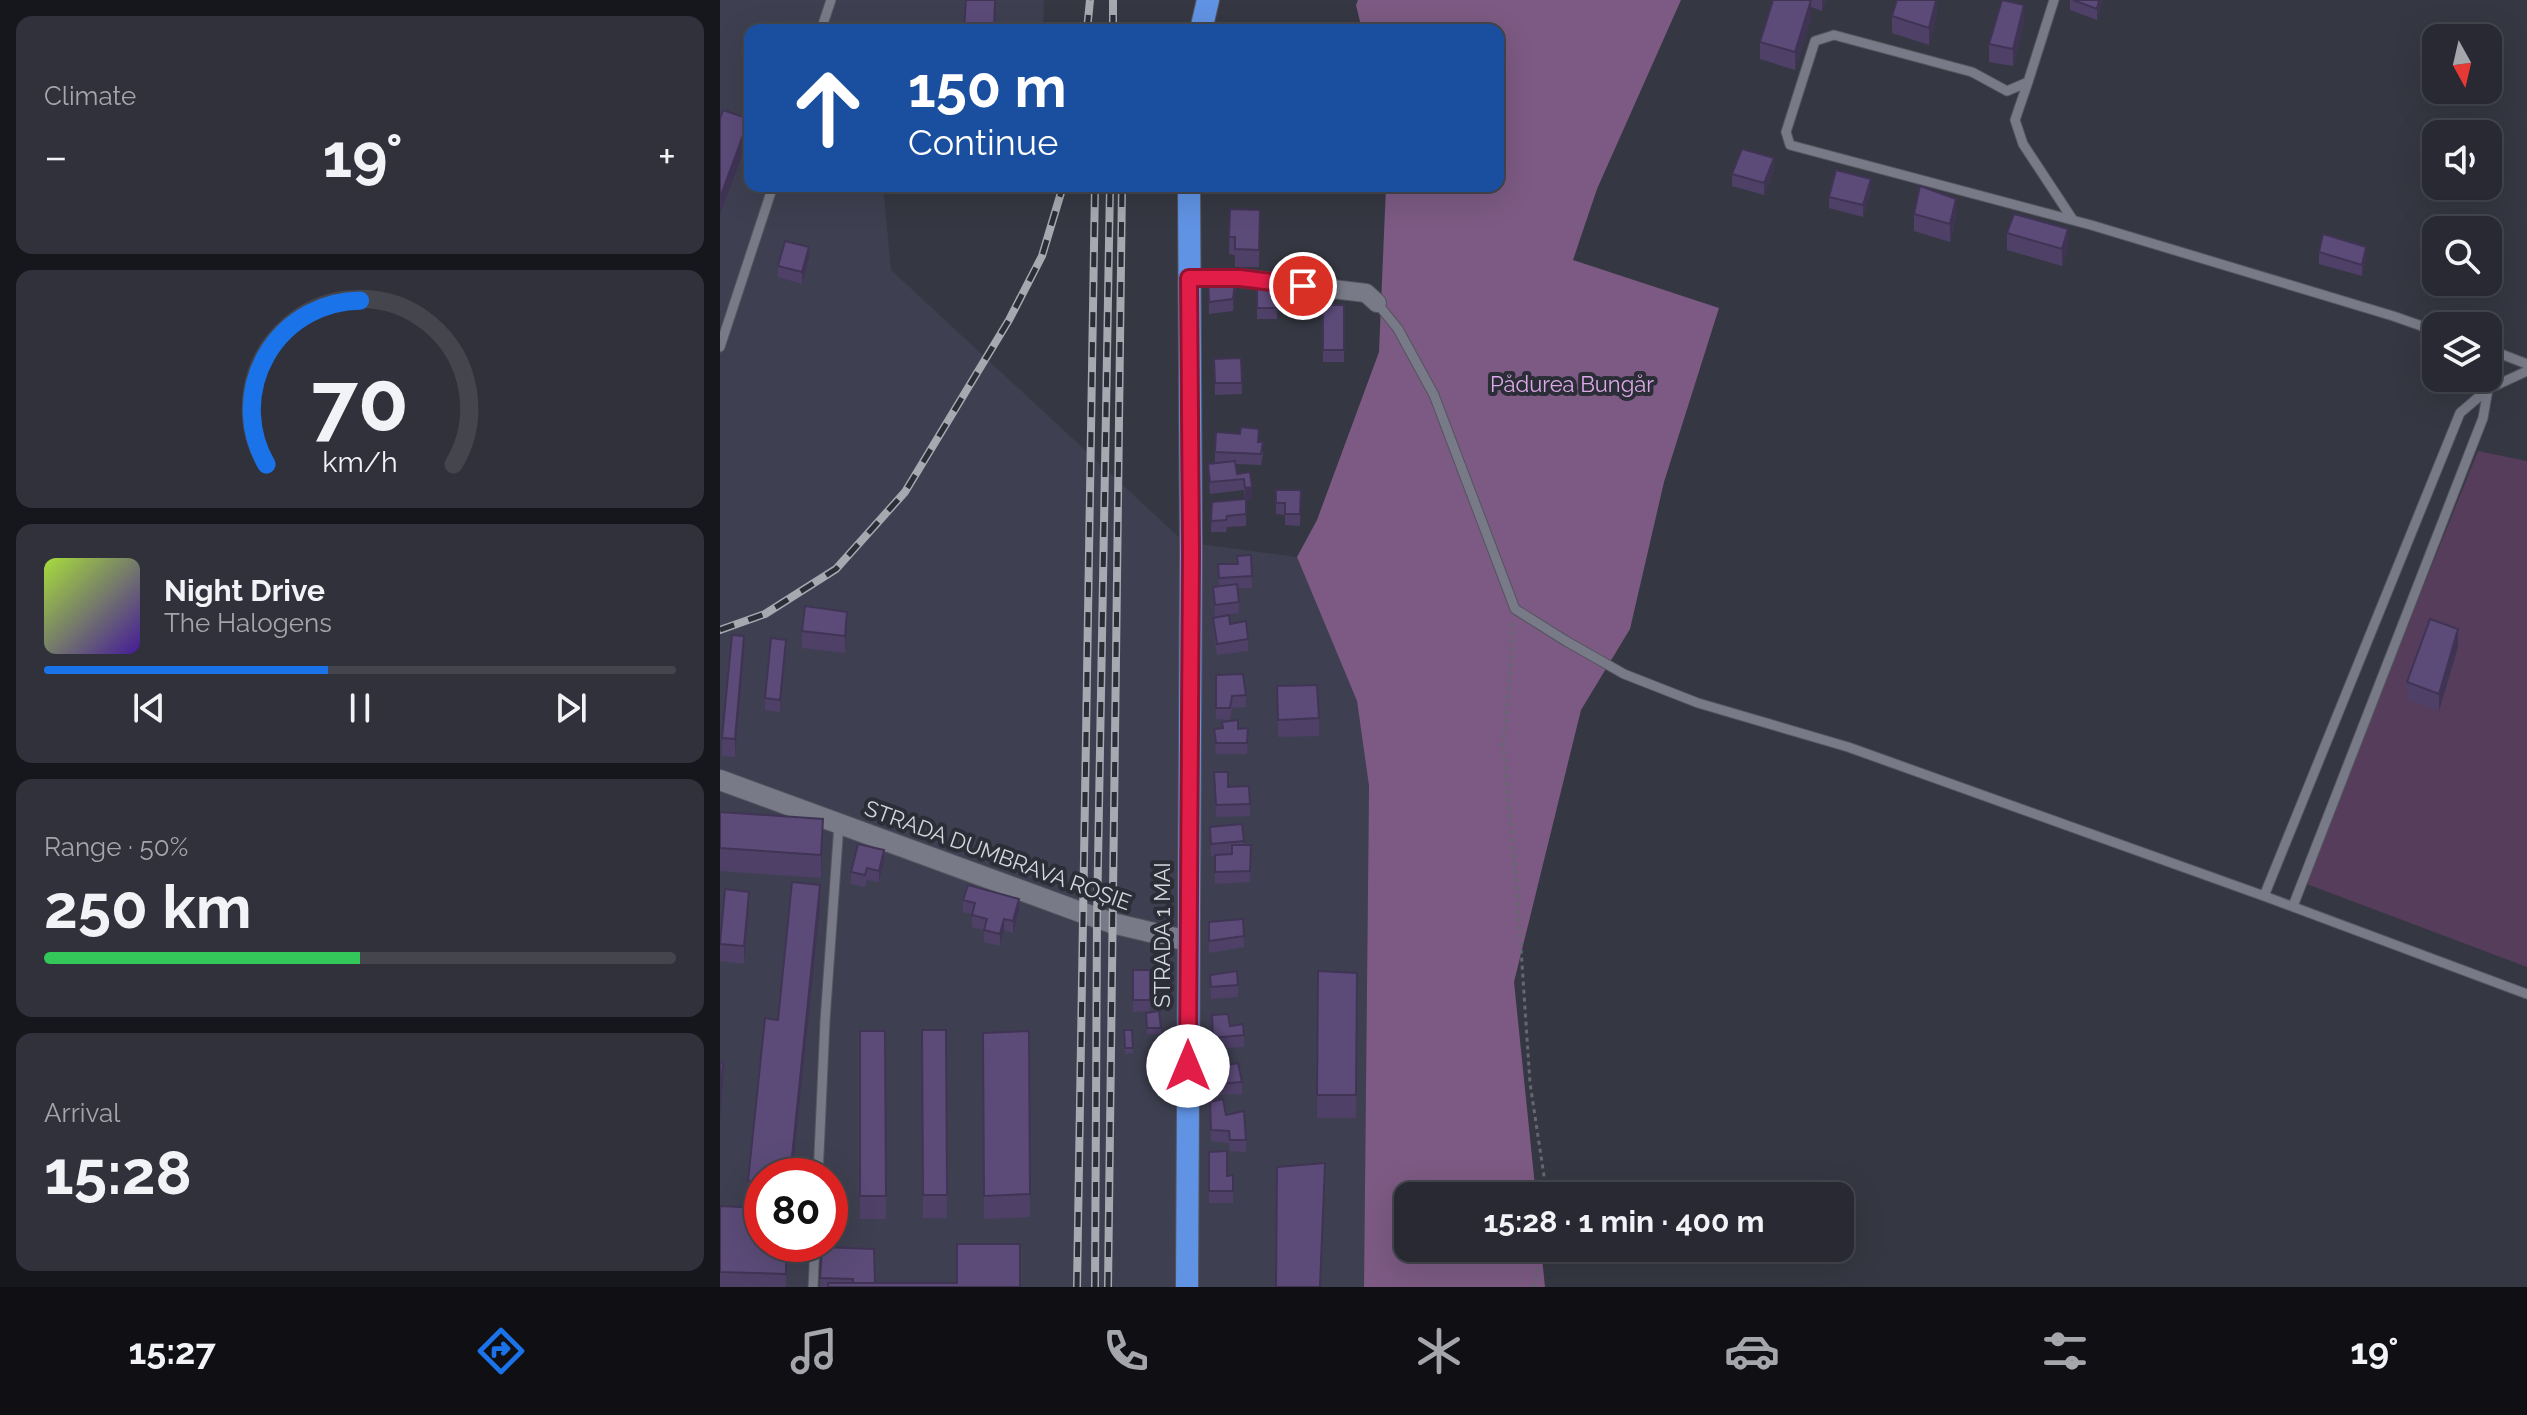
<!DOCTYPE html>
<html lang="en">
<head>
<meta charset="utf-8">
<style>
	:root { --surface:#282932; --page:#30313a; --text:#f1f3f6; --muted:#a5a6ac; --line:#44454d; --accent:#1a73e8 }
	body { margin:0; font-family:Raleway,sans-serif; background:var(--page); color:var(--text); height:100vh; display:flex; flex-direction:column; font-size:30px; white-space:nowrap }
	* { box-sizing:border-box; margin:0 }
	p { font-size:26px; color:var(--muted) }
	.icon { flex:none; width:44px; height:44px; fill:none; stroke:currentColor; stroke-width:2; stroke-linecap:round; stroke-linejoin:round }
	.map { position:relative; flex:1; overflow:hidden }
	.side { display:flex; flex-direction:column; gap:16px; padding:16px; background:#16171c; width:720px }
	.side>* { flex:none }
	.top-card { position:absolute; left:24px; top:24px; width:760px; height:168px; border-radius:16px; box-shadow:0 8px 32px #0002,0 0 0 2px var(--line); background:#1a4fa0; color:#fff; overflow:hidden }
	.needle { width:52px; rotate:172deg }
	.tools { position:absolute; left:1702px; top:24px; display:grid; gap:16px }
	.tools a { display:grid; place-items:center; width:80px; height:80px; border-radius:16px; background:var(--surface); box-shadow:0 8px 32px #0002,0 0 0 2px var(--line); font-size:40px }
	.speed { position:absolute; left:24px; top:1158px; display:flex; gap:16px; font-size:40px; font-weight:700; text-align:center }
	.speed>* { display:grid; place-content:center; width:104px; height:104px; border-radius:50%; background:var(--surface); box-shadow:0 8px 32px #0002,0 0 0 2px var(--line); line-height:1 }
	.speed .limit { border:12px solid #d22; background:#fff; color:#111 }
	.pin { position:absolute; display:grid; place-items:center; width:68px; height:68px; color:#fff; margin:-34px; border:4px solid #fff; border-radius:50%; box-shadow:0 2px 8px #0007 }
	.me { position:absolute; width:88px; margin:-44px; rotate:0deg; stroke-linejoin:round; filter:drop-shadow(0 0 6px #0008) }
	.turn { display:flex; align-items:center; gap:28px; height:168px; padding:0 32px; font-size:36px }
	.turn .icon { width:104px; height:104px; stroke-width:2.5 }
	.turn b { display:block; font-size:56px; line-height:68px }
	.big { font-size:60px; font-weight:700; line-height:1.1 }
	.side .card { flex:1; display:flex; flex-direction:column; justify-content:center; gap:12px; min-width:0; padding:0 28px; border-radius:16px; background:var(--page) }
	.side .dial { align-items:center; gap:0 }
	.dial svg { height:208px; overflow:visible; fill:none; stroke:var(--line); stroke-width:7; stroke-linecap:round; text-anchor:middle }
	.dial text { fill:var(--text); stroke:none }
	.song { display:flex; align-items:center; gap:24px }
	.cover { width:96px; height:96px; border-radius:12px; background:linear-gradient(135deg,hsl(80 70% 55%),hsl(260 70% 35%)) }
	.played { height:8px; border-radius:4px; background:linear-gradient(90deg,var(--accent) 45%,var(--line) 45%) }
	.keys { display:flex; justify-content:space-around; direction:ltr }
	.heat { display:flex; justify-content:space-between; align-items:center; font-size:44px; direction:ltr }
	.charge { height:12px; border-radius:6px; background:linear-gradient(90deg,#34c759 50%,var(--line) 0) }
	.trip { position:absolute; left:674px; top:1182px; width:460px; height:80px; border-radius:16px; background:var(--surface); box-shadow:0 8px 32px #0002,0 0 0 2px var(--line); font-weight:700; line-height:80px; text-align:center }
	.tab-bar { display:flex; height:128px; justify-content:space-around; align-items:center; background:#101014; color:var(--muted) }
	.tab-bar .icon { width:56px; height:56px }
	.tab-bar .active { color:var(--accent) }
	.tab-bar b { font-size:36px; color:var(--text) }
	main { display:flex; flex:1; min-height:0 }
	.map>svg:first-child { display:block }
	.built { fill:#3e4051; fill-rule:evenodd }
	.green { fill:#563d5b }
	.forest { fill:#7c5a83 }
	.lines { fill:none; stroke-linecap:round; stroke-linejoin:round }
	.service-casing { stroke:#54555e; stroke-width:11 }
	.minor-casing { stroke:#54555e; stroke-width:20 }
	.secondary-casing { stroke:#54555e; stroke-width:22 }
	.trunk-casing { stroke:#54555e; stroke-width:24 }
	.path { stroke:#656771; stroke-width:3; stroke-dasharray:4 4; stroke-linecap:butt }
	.service { stroke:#787a87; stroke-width:9 }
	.minor { stroke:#787a87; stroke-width:18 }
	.secondary { stroke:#787a87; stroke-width:20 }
	.trunk { stroke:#6093e4; stroke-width:22 }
	.rail-casing { stroke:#a7a9b1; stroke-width:8 }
	.rail { stroke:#2b2d37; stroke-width:5; stroke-dasharray:15; stroke-linecap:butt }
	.wall { fill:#4f4068 }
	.shaded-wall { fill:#403455 }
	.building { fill:#5c4b79; stroke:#403455; stroke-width:2 }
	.route-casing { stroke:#92132f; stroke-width:20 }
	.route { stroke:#e11d48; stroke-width:14 }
	.labels { text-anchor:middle; stroke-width:8; stroke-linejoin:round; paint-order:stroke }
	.park-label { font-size:22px; fill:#dda8e8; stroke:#2b2d37 }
	.street-label { font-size:22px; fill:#d4d5dd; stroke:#2b2d37 }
</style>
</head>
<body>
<main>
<section class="side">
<div class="card"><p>Climate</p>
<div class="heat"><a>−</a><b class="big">19°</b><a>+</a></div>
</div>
<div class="card dial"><svg viewBox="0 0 100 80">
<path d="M14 69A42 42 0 1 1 86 69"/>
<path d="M14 69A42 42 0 0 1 50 6" stroke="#1a73e8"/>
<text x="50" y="56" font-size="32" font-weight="700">70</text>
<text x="50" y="72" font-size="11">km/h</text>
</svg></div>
<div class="card">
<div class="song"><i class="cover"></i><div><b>Night Drive</b><p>The Halogens</p></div></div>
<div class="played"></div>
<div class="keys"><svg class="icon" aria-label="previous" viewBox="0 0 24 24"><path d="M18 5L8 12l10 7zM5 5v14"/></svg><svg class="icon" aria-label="pause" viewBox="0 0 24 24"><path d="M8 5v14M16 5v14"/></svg><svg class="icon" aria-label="next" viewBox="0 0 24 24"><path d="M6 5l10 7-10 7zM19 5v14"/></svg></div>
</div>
<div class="card"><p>Range · 50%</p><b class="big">250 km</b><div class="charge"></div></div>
<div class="card"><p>Arrival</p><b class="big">15:28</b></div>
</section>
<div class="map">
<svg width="1807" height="1287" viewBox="0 0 1807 1287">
	<rect width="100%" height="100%" fill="#353742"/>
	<path class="built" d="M0,0H324L323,30H30V186H163L171,270L464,542L577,557L637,701L649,786L644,1287H0ZM42,1176H110V1244H42Z"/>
	<path class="green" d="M1758,451L1807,461V967L1584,883Z"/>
	<path class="forest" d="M638,0H961L877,189L853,260L999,308L944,482L910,629L861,710L794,982L816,1196H688V1248H821L825,1287H644L649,786L637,701L577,557L597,520L659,352L666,186H778V30H642L636,5Z"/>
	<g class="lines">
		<defs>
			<path id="service" d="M1334,0L1308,82L1287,91L1252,72L1114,35L1095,41L1066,132L1070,145L1371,225L1673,316L1716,331
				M101,30L111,0
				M1308,82L1295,120L1303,144L1353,220
				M657,303L678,329L714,395L795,609L846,641L904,674L978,703L1128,747L1544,896L1807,994
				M0,347L53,186
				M1768,349L1807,364
				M1544,896L1740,413L1768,389L1807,371
				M1573,906L1763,418L1768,389
				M98,1176L105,1021L119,824
				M93,1287L95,1244"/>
			<path id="minor" d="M469,278H520L646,293L657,303"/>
			<path id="secondary" d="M0,780L363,913L392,923L468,941"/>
			<path id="trunk" d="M481,30L488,0
				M467,1287L471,552L469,186"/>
		</defs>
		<use href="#service" class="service-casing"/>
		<use href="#minor" class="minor-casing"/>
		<use href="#secondary" class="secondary-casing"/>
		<use href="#trunk" class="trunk-casing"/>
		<path class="path" d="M793,623L789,689L783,744L797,889L810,1083L827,1196
			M814,1287L823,1248"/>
		<use href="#service" class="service"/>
		<use href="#minor" class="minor"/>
		<use href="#secondary" class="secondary"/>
		<use href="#trunk" class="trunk"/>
		<defs>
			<path id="rail" d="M367,30L370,0
				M393,30V0
				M0,630L45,614L116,569L185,492L289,320L322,256L343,186
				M357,1287L375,186
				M375,1287L377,919L390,186
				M388,1287L402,186"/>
		</defs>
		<use href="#rail" class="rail-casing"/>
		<use href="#rail" class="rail"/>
	</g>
	<path class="wall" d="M1053,0H1106L1102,11L1091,7V18L1075,70L1040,59V42Z
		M1217,0V13L1209,45L1172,33V16Z
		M1350,0H1382L1377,20L1350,10Z
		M1304,22L1293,66L1269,62V44Z
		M1054,169L1044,195L1012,186V174Z
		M1151,190L1143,217L1109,208V197Z
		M510,209L540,210L539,267H515V255L509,254Z
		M1194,214L1236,216L1230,242L1194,231Z
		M1287,233L1348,247L1342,266L1287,250Z
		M1599,252L1646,258L1642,276L1599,264Z
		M89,259L82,284L58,277V266Z
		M488,275L516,286L513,311L489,314Z
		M537,282H557V319H537Z
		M603,305H624V362H603Z
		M521,358L522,394L495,395L494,359Z
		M539,442L543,454L541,465L515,464L517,474L530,472L532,498L526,500V526L507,527L506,532H491L492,502L525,500L524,490L490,494L488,464L495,463V452Z
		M556,490H581L580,526L565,525V515L556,514Z
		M531,555L532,588H518L519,613L495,617L493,587L499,586L498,564H517Z
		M493,618L510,624L528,639V651L497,655L493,629Z
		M127,629L125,653L82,648V631Z
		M1738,647L1719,711L1687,699V682Z
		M66,651L60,712L45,710V698Z
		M24,654L15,757L2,756V738Z
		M496,675L526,695V707L512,708L510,720L496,719Z
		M557,686L599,718V736L558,737Z
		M528,728L527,754H496L494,729Z
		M494,772L508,787L529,786L530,816L496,817Z
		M0,812L103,842L101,878L0,871Z
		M522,824L524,845L531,856L530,882L495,884V856H491L490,827Z
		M164,862L159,882L147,880L145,887L131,884V872Z
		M243,900L299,911L293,933L284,930L280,946L264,942V930L252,927V914L243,912Z
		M100,908L42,1176V1205L28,1204V1181L58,1020Z
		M29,909L24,964L0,961V939Z
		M523,919L524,947L489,953V922Z
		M413,970H430V1011L413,1012Z
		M598,971L637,973L636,1118H597Z
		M490,975L518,985V997L491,999Z
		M426,1013L441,1028V1034H427Z
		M492,1015L524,1035V1047L493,1049Z
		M202,1030H226L227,1218H203Z
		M404,1030H412L413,1053L405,1054Z
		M140,1031H165L166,1219H140Z
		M309,1031L310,1217L264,1219L263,1033Z
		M492,1068L522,1082V1094L493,1095Z
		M490,1102L506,1115L526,1140V1152L510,1151L509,1143L491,1141Z
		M489,1152L507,1176L513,1175V1203H489Z
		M0,1206L67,1244L66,1287H0Z
		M102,1247L155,1283L300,1287H100Z"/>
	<path class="shaded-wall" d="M1091,0V18L1075,70V52Z
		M1102,0H1106L1102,11Z
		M1216,0H1217V13L1209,45V28Z
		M1379,0H1382L1377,20V9Z
		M1304,5V22L1293,66V49Z
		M29,119V136L0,215V198Z
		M1054,158V169L1044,195V183Z
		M1151,179V190L1143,217V205Z
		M1236,199V216L1230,242V224Z
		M1348,229V247L1342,266V249Z
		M89,247V259L82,284V272Z
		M1646,247V258L1642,276V265Z
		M516,274V286L513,311V299Z
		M532,487V498L525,500V488Z
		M127,612V629L125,653V636Z
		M1738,629V647L1719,711V694Z
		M24,636V654L15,757V739Z
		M66,640V651L60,712V700Z
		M103,819V842L101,878V855Z
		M164,850V862L159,882V871Z
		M100,885V908L72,1176H70Z
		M29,892V909L24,964V946Z
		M299,899V911L293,933V921Z
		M284,919V930L280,946V934Z
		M3,1063V1080L0,1120V1102Z
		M605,1163V1186L600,1287Z"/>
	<path class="building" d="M246,0H275L274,30H244Z
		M1053,0H1091L1075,52L1040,42Z
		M1177,0H1216L1209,28L1172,16Z
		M1282,0L1304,5L1293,49L1269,44Z
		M1353,0H1379L1377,9Z
		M3,110L29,119L0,198V119Z
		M1022,149L1054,158L1044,183L1012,174Z
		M1116,170L1151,179L1143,205L1109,197Z
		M1200,186L1236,199L1230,224L1194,214Z
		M510,209L540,210L539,250L515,249V237H509Z
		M1294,214L1348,229L1342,249L1287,233Z
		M1603,234L1646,247L1642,265L1599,252Z
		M65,241L89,247L82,272L58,266Z
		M516,274L513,299L489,302L488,275Z
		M537,282H557V308H537Z
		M603,305H624V350H603Z
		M521,358L522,383H495L494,359Z
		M521,427L539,429L538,442H543L541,454L495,452L496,432L520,434Z
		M515,461L517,474L530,472L532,487L525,488L524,479L490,482L488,464Z
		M556,490H581L580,514H565V503H556Z
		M526,499V514L507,516L506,520L491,521L492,502Z
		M531,555L532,576L499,578L498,564H518L517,556Z
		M517,584L519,602L495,605L493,587Z
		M85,606L127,612L125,636L82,631Z
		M509,615L510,624L526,621L528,639L497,644L493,618Z
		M1710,619L1738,629L1719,694L1687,682Z
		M12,635L24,636L15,739L2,738Z
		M51,638L66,640L60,700L45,698Z
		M523,674L526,695L512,696L510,708H496V675Z
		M597,685L599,718L558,720L557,686Z
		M518,720V729L528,728L527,743H496L494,729L503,728L502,722Z
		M494,772H508V787L529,786L530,804L496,805Z
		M0,812L103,819L101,855L0,848Z
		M522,824L524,841L491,844L490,827Z
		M138,844L164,850L159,871L147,868L145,875L131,872Z
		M512,845H531L530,871L495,872V855L512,854Z
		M72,882L100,885L70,1176H42V1182L28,1181L45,1018L58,1020Z
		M248,885L299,899L293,921L284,919L280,934L264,930L267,919L252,915L255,903L243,900Z
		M5,889L29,892L24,946L0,944Z
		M523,919L524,936L489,941V922Z
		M413,970H430V1000H413Z
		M517,971L518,985L491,987L490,975Z
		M598,971L637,973L636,1095H597Z
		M439,1011L441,1028H427L426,1013Z
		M508,1014L510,1026L523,1024L524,1035L493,1038L492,1015Z
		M202,1030H226L227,1195H203Z
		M404,1030H412L413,1048H405Z
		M140,1031H165L166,1196H140Z
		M309,1031L310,1194L264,1196L263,1033Z
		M0,1062L3,1063L0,1102Z
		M518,1063L522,1082L493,1084L492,1068Z
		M503,1099L506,1115L524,1111L526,1140H510L509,1131L491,1130L490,1102Z
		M507,1151V1176L513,1175V1191H489V1152Z
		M605,1163L600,1287H556L557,1167Z
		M0,1206L42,1208V1244H66V1274L0,1272Z
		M237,1244H300V1287H108V1283H237Z
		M102,1247L154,1249L155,1283H133V1279L100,1278Z"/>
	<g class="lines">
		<defs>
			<path id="route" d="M468,1066L471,552L469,278H520L583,286"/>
		</defs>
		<use href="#route" class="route-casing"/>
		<use href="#route" class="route"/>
	</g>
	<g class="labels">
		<g class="park-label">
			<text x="852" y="392">Pădurea Bungăr</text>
		</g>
		<g class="street-label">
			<text transform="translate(278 855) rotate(20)" y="8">STRADA DUMBRAVA ROȘIE</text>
			<text transform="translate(442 935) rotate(-90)" y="8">STRADA 1 MAI</text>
		</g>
	</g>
</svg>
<div class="tools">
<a><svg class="needle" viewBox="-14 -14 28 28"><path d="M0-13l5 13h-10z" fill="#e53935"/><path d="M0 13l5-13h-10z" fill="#a5a6ac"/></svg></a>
<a><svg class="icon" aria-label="sound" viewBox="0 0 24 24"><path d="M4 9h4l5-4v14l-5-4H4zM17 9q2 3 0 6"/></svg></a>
<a><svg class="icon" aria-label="search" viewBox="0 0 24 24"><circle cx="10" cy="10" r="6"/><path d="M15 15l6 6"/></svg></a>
<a><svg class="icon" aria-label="layers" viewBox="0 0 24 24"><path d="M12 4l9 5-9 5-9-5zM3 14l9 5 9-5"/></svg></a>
</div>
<div class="speed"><div class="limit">80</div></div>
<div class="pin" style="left:583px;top:286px;background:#d93025"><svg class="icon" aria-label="arrive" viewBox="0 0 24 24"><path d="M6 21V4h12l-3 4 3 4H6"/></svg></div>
<svg class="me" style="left:468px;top:1066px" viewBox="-20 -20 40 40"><circle r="19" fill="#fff"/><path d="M0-13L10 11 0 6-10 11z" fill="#e11d48"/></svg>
<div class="trip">15:28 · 1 min · 400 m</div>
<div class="top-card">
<div class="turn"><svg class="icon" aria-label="ahead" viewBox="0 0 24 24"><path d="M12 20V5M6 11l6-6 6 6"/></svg><div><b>150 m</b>Continue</div></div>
</div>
</div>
</main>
<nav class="tab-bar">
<b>15:27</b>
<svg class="icon active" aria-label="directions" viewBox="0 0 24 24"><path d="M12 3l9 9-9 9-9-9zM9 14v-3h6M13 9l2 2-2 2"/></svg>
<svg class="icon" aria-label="music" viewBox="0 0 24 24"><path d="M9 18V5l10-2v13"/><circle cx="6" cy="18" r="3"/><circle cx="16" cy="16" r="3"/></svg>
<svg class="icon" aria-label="phone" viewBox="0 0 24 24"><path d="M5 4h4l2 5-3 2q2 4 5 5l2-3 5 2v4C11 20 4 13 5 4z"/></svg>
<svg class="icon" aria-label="climate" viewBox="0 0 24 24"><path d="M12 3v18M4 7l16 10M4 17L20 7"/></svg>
<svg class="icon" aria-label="car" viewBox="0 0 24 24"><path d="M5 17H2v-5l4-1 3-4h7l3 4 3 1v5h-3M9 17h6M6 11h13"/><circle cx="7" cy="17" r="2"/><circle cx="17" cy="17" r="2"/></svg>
<svg class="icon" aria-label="filters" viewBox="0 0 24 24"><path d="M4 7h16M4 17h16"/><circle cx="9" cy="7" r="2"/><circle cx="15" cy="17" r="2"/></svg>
<b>19°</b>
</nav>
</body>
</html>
